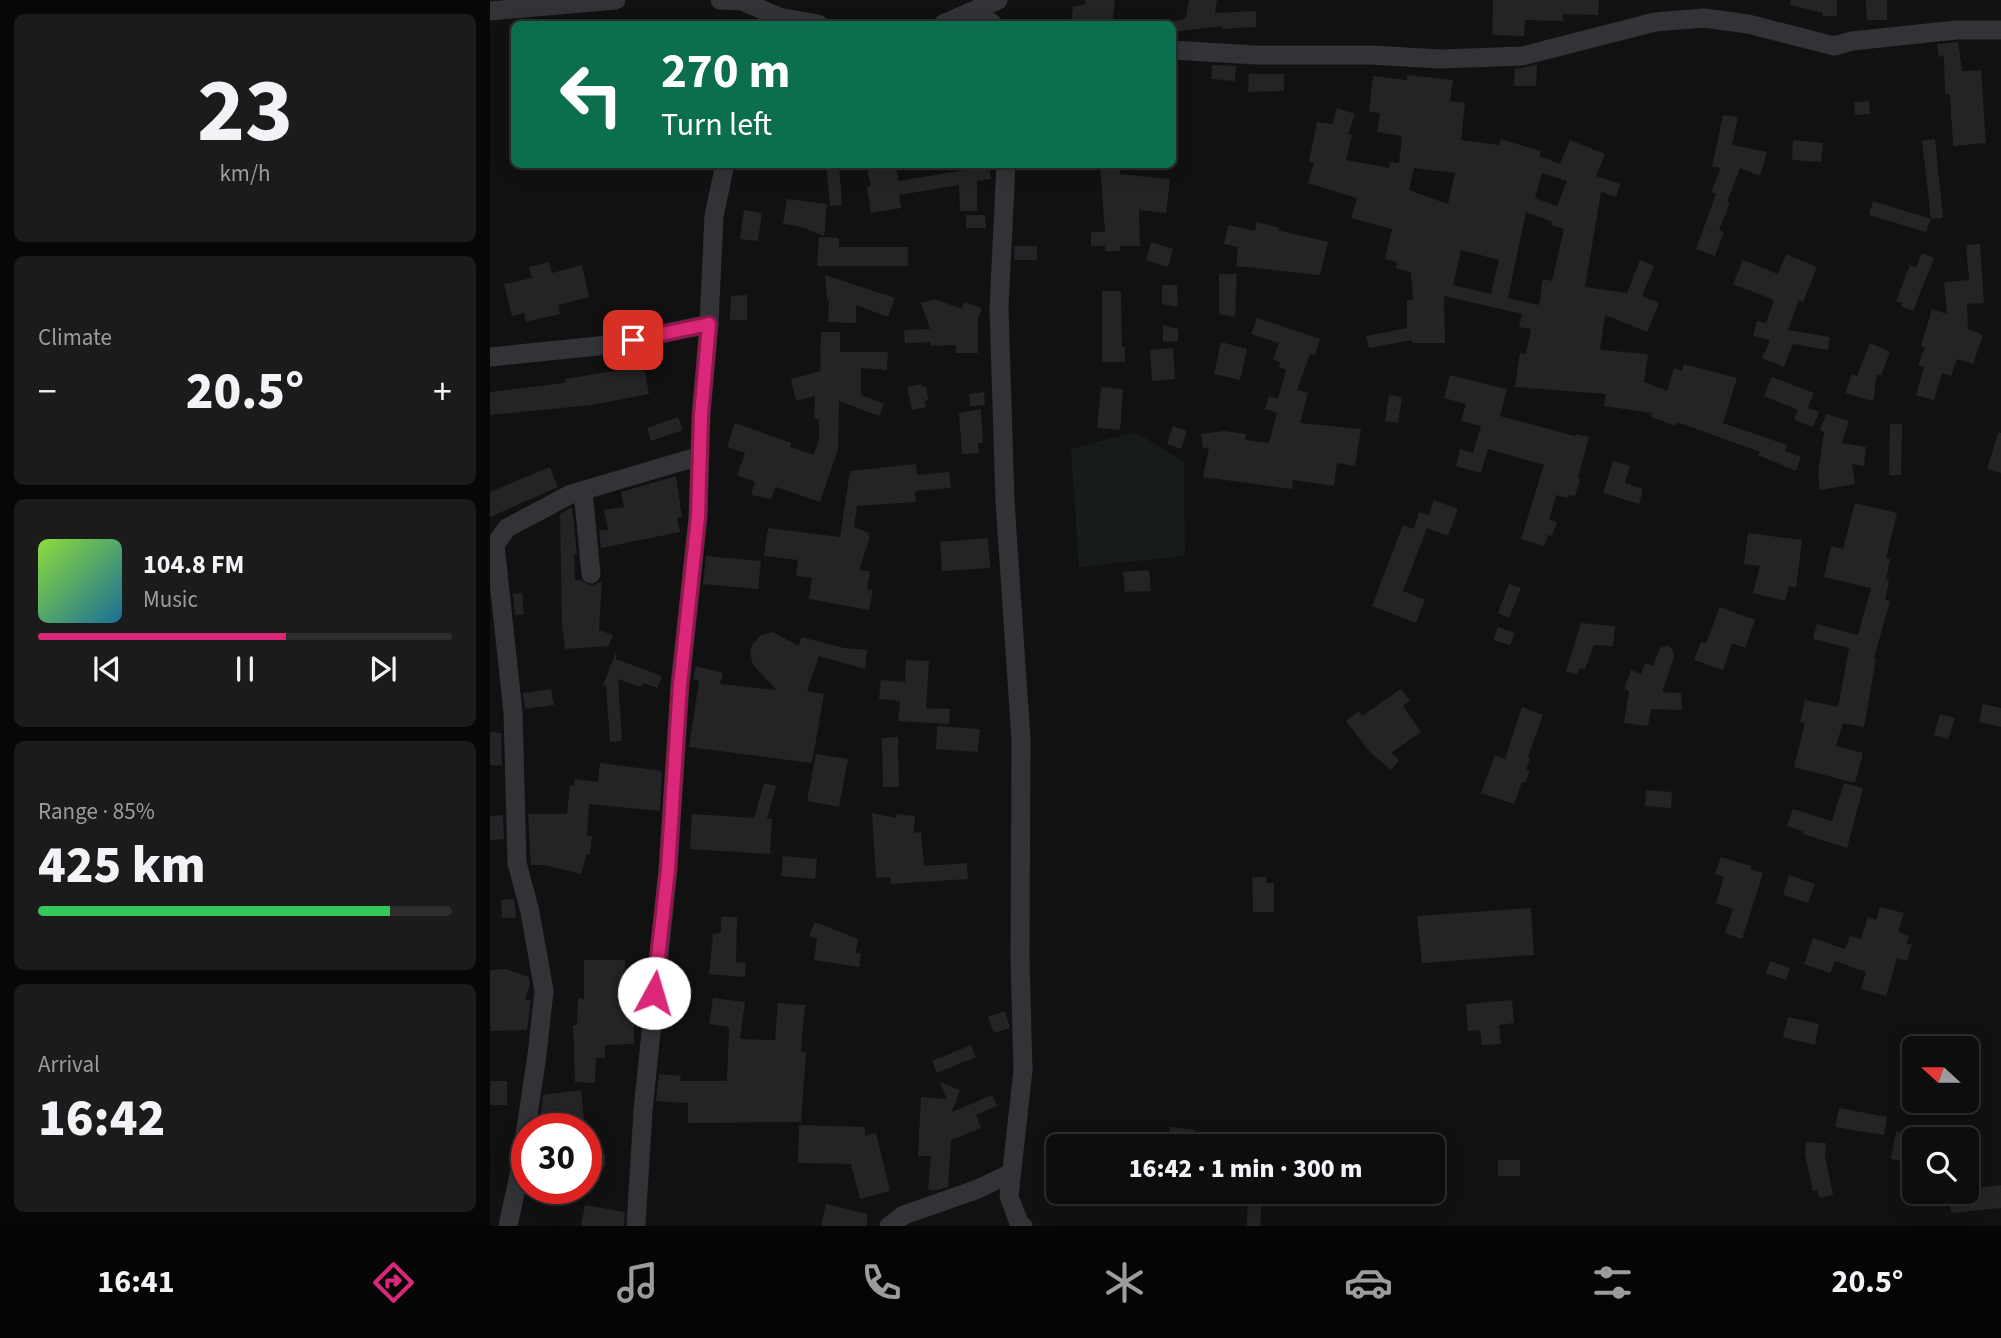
<!DOCTYPE html>
<html lang="en">
<head>
<meta charset="utf-8">
<style>
	:root { --surface:#0d0d0e; --page:#1b1b1c; --text:#f1f3f6; --muted:#9a9c9e; --line:#2d2d2e; --accent:#db2777 }
	body { margin:0; font-family:"Source Sans 3",sans-serif; background:var(--page); color:var(--text); height:100vh; display:flex; flex-direction:column; font-size:26px; white-space:nowrap }
	* { box-sizing:border-box; margin:0 }
	p { font-size:23px; color:var(--muted) }
	.icon { flex:none; width:38px; height:38px; fill:none; stroke:currentColor; stroke-width:2; stroke-linecap:round; stroke-linejoin:round }
	.map { position:relative; flex:1; overflow:hidden }
	.side { display:flex; flex-direction:column; gap:14px; padding:14px; background:#070708; width:490px }
	.side>* { flex:none }
	.top-card { position:absolute; left:21px; top:21px; width:665px; height:147px; border-radius:10px; box-shadow:0 4px 18px #0003,0 0 0 2px var(--line); background:#0b6e4f; color:#fff; overflow:hidden }
	.needle { width:46px; rotate:291deg }
	.tools { position:absolute; left:1412px; top:1036px; display:grid; gap:14px }
	.tools a { display:grid; place-items:center; width:77px; height:77px; border-radius:10px; background:var(--surface); box-shadow:0 4px 18px #0003,0 0 0 2px var(--line); font-size:35px }
	.speed { position:absolute; left:21px; top:1113px; display:flex; gap:14px; font-size:35px; font-weight:700; text-align:center }
	.speed>* { display:grid; place-content:center; width:91px; height:91px; border-radius:50%; background:var(--surface); box-shadow:0 4px 18px #0003,0 0 0 2px var(--line); line-height:1 }
	.speed .limit { border:10px solid #d22; background:#fff; color:#111 }
	.pin { position:absolute; display:grid; place-items:center; width:60px; height:60px; color:#fff; margin:-30px; border-radius:14px; box-shadow:0 4px 10px #0006 }
	.me { position:absolute; width:77px; margin:-38px; rotate:6deg; stroke-linejoin:round; filter:drop-shadow(0 0 5px #0008) }
	.turn { display:flex; align-items:center; gap:24px; height:147px; padding:0 35px; font-size:32px }
	.turn .icon { width:91px; height:91px; stroke-width:2.5 }
	.turn b { display:block; font-size:49px; line-height:60px }
	.big { font-size:52px; font-weight:800; line-height:1.1 }
	.side .tile { flex:1; display:flex; flex-direction:column; justify-content:center; gap:10px; min-width:0; padding:0 24px; border-radius:10px; background:var(--page) }
	.side .dial { align-items:center; gap:0 }
	.dial b { font-size:91px; line-height:1 }
	.song { display:flex; align-items:center; gap:21px }
	.cover { width:84px; height:84px; border-radius:10px; background:linear-gradient(135deg,hsl(90 70% 55%),hsl(200 70% 35%)) }
	.played { height:7px; border-radius:4px; background:linear-gradient(90deg,var(--accent) 60%,var(--line) 60%) }
	.keys { display:flex; justify-content:space-around; direction:ltr }
	.heat { display:flex; justify-content:space-between; align-items:center; font-size:38px; direction:ltr }
	.charge { height:10px; border-radius:5px; background:linear-gradient(90deg,#34c759 85%,var(--line) 0) }
	.trip { position:absolute; left:556px; top:1134px; width:399px; height:70px; border-radius:10px; background:var(--surface); box-shadow:0 4px 18px #0003,0 0 0 2px var(--line); font-weight:800; line-height:70px; text-align:center }
	.tabs { display:flex; height:112px; justify-content:space-around; align-items:center; background:#050506; color:var(--muted) }
	.tabs .icon { width:49px; height:49px }
	.tabs .on { color:var(--accent) }
	.tabs b { font-size:32px; color:var(--text) }
	main { display:flex; flex:1; min-height:0 }
	.map>svg:first-child { display:block }
	.green { fill:#181c19 }
	.building { fill:#242426; fill-rule:evenodd }
	.lines { fill:none; stroke-linecap:round; stroke-linejoin:round }
	.minor { stroke:#323337; stroke-width:19 }
	.route-casing { stroke:#8e194d; stroke-width:18 }
	.route { stroke:#db2777; stroke-width:12 }
</style>
</head>
<body>
<main>
<section class="side">
<div class="tile dial"><b>23</b><p>km/h</p></div>
<div class="tile"><p>Climate</p>
<div class="heat"><a>−</a><b class="big">20.5°</b><a>+</a></div>
</div>
<div class="tile">
<div class="song"><i class="cover"></i><div><b>104.8 FM</b><p>Music</p></div></div>
<div class="played"></div>
<div class="keys"><svg class="icon" aria-label="previous" viewBox="0 0 24 24"><path d="M18 5L8 12l10 7zM5 5v14"/></svg><svg class="icon" aria-label="pause" viewBox="0 0 24 24"><path d="M8 5v14M16 5v14"/></svg><svg class="icon" aria-label="next" viewBox="0 0 24 24"><path d="M6 5l10 7-10 7zM19 5v14"/></svg></div>
</div>
<div class="tile"><p>Range · 85%</p><b class="big">425 km</b><div class="charge"></div></div>
<div class="tile"><p>Arrival</p><b class="big">16:42</b></div>
</section>
<div class="map">
<svg width="1511" height="1226" viewBox="0 0 1511 1226">
	<rect width="100%" height="100%" fill="#111112"/>
	<path class="green" d="M645,432L694,462L695,556L589,567L581,449Z"/>
	<path class="building" d="M595,0H625L622,24H581L583,7L595,4Z
		M699,0H727L725,13L766,11V27L732,29V26L682,32V24H674L696,18Z
		M1003,0H1109L1108,15L1073,14V21L1035,20L1034,36L1002,35Z
		M1301,0H1347V16H1333V13L1300,5Z
		M1376,0H1397V20H1377Z
		M1468,42L1472,71L1491,70L1496,143L1463,146L1460,94H1455L1454,56L1449,57L1447,44Z
		M722,65L746,66L745,81L721,79Z
		M1047,65L1046,86H1024L1025,69Z
		M759,74H794V91L758,92Z
		M917,75L963,80L960,101L975,103L971,140L1009,145L1011,139L1050,151V156L1070,164L1080,140L1115,154L1106,176L1130,184L1126,197L1111,192L1095,287L1137,293L1150,260L1164,266L1152,296L1169,303L1157,332L1115,315L1110,350L1158,354L1154,382L1177,391L1184,368L1192,371L1194,364L1247,378L1233,423L1297,445L1295,451L1311,457L1306,471L1268,455L1270,452L1187,422L1186,426L1161,417L1162,413L1114,406L1116,394L1025,387L1030,353L1036,354L1041,329L1029,327L1032,314L954,296L955,343H922V340L879,348L876,336L917,328V300H923L921,272L906,268L907,262L895,259L902,229L861,218L867,198L818,183L824,163L819,162L827,122L842,124L847,108L865,114L858,134L862,135L856,160L899,168L900,162L909,163L912,136L887,132L890,113L879,112L883,76L917,80ZM924,168L965,173L958,204L919,190ZM1052,173L1077,181L1067,206L1045,198ZM1036,212L1062,222L1061,225L1074,229L1062,281L1053,279L1049,305L1018,298ZM971,250L1009,260L1001,294L963,285Z
		M1379,101L1380,114L1365,115L1364,102Z
		M1233,115L1248,117L1242,145L1277,152L1270,176L1250,168L1237,202L1240,203L1229,230L1234,232L1225,256L1206,249L1226,194L1221,192L1231,168L1222,167Z
		M1445,139L1453,218L1441,219L1432,141Z
		M1303,140L1333,143L1331,162L1302,160Z
		M336,164H349L352,205L340,206Z
		M376,164H405L409,181L499,166L501,179L487,181V211H470L469,185L409,195L411,208L381,213L377,186H381Z
		M610,164H630V174L680,179L676,213L649,210L650,246H630V251H615V246H601V232H615Z
		M297,199L337,204L334,236L308,226L293,224Z
		M1383,201L1441,219L1436,232L1379,215Z
		M254,210L272,213L268,241L250,239Z
		M476,215H495L496,228H476Z
		M767,222L789,228L788,230L838,242L830,275L746,266L748,247L734,244L738,225L765,231Z
		M329,237L349,238V247H418V266H327Z
		M661,242L683,249L678,267L656,260Z
		M1490,244L1494,303L1477,304L1478,329L1493,335L1483,364L1467,359L1461,376L1452,373L1444,400L1426,395L1434,367L1428,365L1435,348L1431,346L1442,309L1457,314L1454,282L1479,280L1476,245Z
		M524,246H547V260H524Z
		M1432,253L1444,258L1423,311L1411,306L1412,303L1406,301L1420,265L1426,268Z
		M1296,254L1327,267L1313,302L1309,300L1298,330L1340,337L1338,350L1303,344L1294,367L1272,358L1280,340L1263,336L1267,321L1276,323L1284,300L1243,284L1253,260L1288,274Z
		M59,262L62,273L92,265L99,297L68,305L70,314L36,322L34,313L22,316L14,284L42,278L39,267Z
		M729,274H747L745,317L729,314Z
		M335,275L405,298L398,317L366,305V323L338,322L339,299L337,300Z
		M672,285H687L688,307L672,304Z
		M612,291H631L632,347H635V362H612Z
		M257,295V320H240L241,296Z
		M445,299L472,309L474,302L492,308L488,318V353H466V345L441,346V342L415,343L414,330L440,329L431,303Z
		M767,318L830,339L825,355L820,354L807,390L818,393L810,423L871,429L865,466L847,463L844,486L803,480L802,489L713,477L719,447L713,448L711,434L734,431L756,434L755,440L779,443L787,413L775,409L779,396L788,399L796,370L789,367L790,362L783,360L789,343L761,334Z
		M673,325L688,329V341L673,342Z
		M331,332H350V352H398L397,370L371,368V395L394,404L389,416L349,401L348,449L330,502L286,487L281,499L261,495L265,482L247,475L255,453L237,447L245,423L301,443L300,447L324,455L329,439V419H324L325,396L306,401L301,379L330,371Z
		M731,342L757,349L750,380L724,374Z
		M1380,343L1400,352L1391,375L1387,374L1383,401L1355,393L1362,374L1367,376Z
		M683,348L685,379L662,381L660,350Z
		M154,366L159,394L102,405L0,415V392L75,383V379Z
		M960,375L1017,389L1010,416L1085,436L1086,434L1099,437L1088,478L1090,479L1085,496L1078,495L1077,498L1066,495L1059,520L1067,522L1062,536L1058,535L1054,546L1031,539L1054,465L998,449L991,473L966,466L970,449L983,453L991,426L971,421L976,404L954,398Z
		M1282,377L1324,393L1318,408L1329,412L1323,427L1304,420L1308,410L1274,396Z
		M432,384V387L436,386L438,400L435,401L436,407L422,410L417,387Z
		M611,387L633,389L630,430L607,428Z
		M494,392L495,405L480,406L479,394Z
		M899,395L912,397L908,423L895,421Z
		M491,409L493,443H488L489,453L472,454L469,413Z
		M1336,414L1359,421L1352,443L1376,447L1374,466L1362,464L1365,484L1330,490L1328,473L1334,432L1330,430Z
		M188,417L193,430L161,441L157,428Z
		M1400,424H1412L1411,475H1399Z
		M683,426L697,431L691,449L677,444Z
		M1508,433H1511V473L1497,469Z
		M1123,461L1140,466L1135,483L1153,489L1149,504L1113,493Z
		M426,464L427,475L459,472L461,488L425,491L426,502L367,506L364,527L379,533L378,536L380,537L369,570L380,571L377,589L383,590L379,610L319,599L322,578L306,576L308,560L274,556L278,528L350,537L360,471Z
		M60,467L68,487L0,517V492Z
		M186,476L192,517L187,518L190,532L111,548L109,530H118L114,510L134,507L131,492Z
		M944,500L968,509L958,536L937,528L913,591L935,600L926,623L882,606L913,525L924,529L929,512L939,515Z
		M1365,503L1407,513L1396,558L1400,559L1396,579L1399,580L1395,600L1400,601L1384,658L1386,659L1374,727L1353,723L1346,746L1373,753L1365,783L1304,767L1315,723L1310,722L1315,700L1348,707L1359,648L1323,639L1327,624L1368,635L1381,588L1334,577L1341,546L1353,549Z
		M82,507L87,554H84L85,580H91L101,586L112,581L109,630L123,635L119,646L75,649L72,626L70,514Z
		M1258,533L1312,540L1306,588L1299,586L1295,601L1263,593L1270,566L1254,564Z
		M498,538L500,568L452,571L450,542Z
		M216,556L271,561L268,589L213,584Z
		M659,570L661,591L635,592L633,572Z
		M1019,584L1031,588L1019,618L1008,613Z
		M32,593L34,614L25,615L23,594Z
		M1230,607L1265,620L1255,648L1242,643L1233,670L1204,660L1211,642L1216,643Z
		M1091,623L1125,626L1123,646L1104,645L1095,669L1090,668L1087,675L1076,671Z
		M1008,627L1025,633L1020,645L1003,640Z
		M283,632L309,646L311,637L354,648L377,650L375,669L329,656L317,691L334,694L322,763L199,747L209,681L203,679L206,666L233,673L230,684L287,690L263,665L260,652L262,645L271,635Z
		M1177,645L1183,650L1184,657L1172,692L1191,693L1192,710L1161,709L1158,726L1134,723L1139,691L1134,689L1141,670L1151,674L1155,663L1163,666L1170,648Z
		M126,652V659L172,676L167,688L154,683L150,687L128,679L132,741L120,742L116,686L113,685Z
		M416,660L439,661L436,708L460,709L459,724L408,721L410,701L389,699L391,680L415,682Z
		M61,689L64,705L35,709L33,693Z
		M911,689L920,701L913,706L931,732L901,753L909,760L901,770L879,751L856,721L869,711L872,716Z
		M1493,704L1511,708V727L1489,722Z
		M1032,707L1053,715L1038,757L1040,758L1036,770L1040,771L1035,783L1032,782L1024,804L991,793L1005,755L1015,759Z
		M1450,714L1465,718L1458,739L1444,735Z
		M447,726L490,729L488,752L446,749Z
		M0,732L11,733L12,766L0,765Z
		M408,737L409,787H393L392,738Z
		M326,754L358,759L349,807L317,801Z
		M110,763L172,771L170,811L99,804L97,836H102L100,855L97,854L91,874L54,865H41L38,814H77L80,785L84,786L85,779L108,782Z
		M274,783L286,786L277,819H282L280,854L200,849L202,814L264,818Z
		M1354,783L1373,788L1357,848L1313,834L1314,832L1297,826L1303,809L1342,821Z
		M1156,790L1182,792L1181,808L1155,806Z
		M382,813L406,818V814L425,816L424,833L431,832L434,866L477,863L478,879L401,884L400,877L386,878Z
		M13,815L14,839L0,840V816Z
		M293,856L327,859L325,879L291,876Z
		M1231,857L1261,866L1260,869L1273,873L1252,939L1235,933L1243,909L1226,903L1234,877L1225,874Z
		M1299,875L1325,884L1318,903L1293,895Z
		M762,877H776V883H784V912H763Z
		M24,899L26,918H12L11,900Z
		M1390,907L1414,913L1408,932L1419,936L1416,943L1422,945L1417,961L1407,958L1396,996L1371,989L1376,972L1345,961L1340,973L1314,964L1323,938L1355,949L1360,936L1371,939L1378,917L1386,920Z
		M1041,908L1044,955L932,963L927,916Z
		M231,917H247L246,962L256,963L255,977L219,974L223,934L231,933Z
		M325,922L368,939L366,953L371,954L369,967L324,960L327,939L319,936Z
		M94,960H135V999H147V1016H144V1044L115,1045V1058H106L105,1083L85,1082L83,1025H87L88,998L94,999Z
		M1280,961L1300,968L1296,980L1276,973Z
		M16,969L39,977L40,984L35,1000H41L37,1030L0,1031V970Z
		M223,998L255,1002L250,1039L285,1040L288,1003L315,1005L311,1052H316L311,1122L198,1123V1103L166,1101L169,1074L191,1076L190,1081H237L239,1027L219,1024Z
		M1022,1000L1024,1023L1009,1025L1011,1044L992,1045L990,1030L978,1031L976,1004Z
		M515,1011L520,1028L504,1033L498,1017Z
		M1298,1017L1329,1024L1325,1045L1293,1037Z
		M481,1045L486,1057L447,1073L442,1061Z
		M0,1081H17V1105H0Z
		M450,1082L470,1090L462,1112L502,1095L507,1106L486,1115L491,1128L461,1140L458,1187L448,1190H438L441,1156H428L431,1097L457,1099Z
		M91,1090L95,1129H49L53,1095Z
		M1349,1108L1397,1117L1394,1135L1345,1127Z
		M309,1125L375,1127V1136L386,1133L400,1191L370,1199L361,1164L308,1163Z
		M680,1127L705,1130L703,1146H678Z
		M1406,1132L1424,1135V1163L1401,1159Z
		M1316,1142L1336,1143L1335,1156L1343,1195L1329,1198L1327,1190L1323,1191L1315,1154Z
		M96,1153L115,1154V1167H96Z
		M1008,1160H1030V1176H1008Z
		M1511,1185V1208L1461,1213L1459,1192H1477V1189Z
		M758,1192H772L770,1226H757Z
		M336,1204L377,1214V1226H331Z
		M95,1205L135,1212L134,1226H91Z"/>
	<g class="lines">
		<path class="minor" d="M230,0L252,1L289,17L328,24
			M0,11L126,0
			M486,11L503,24
			M453,24L508,0
			M682,50L766,55H881L950,59L1032,56L1165,22L1214,18L1258,24L1344,46L1362,41L1466,30H1511
			M516,164L509,308L515,502L531,739L530,958L533,1070L519,1196L529,1223L533,1226
			M0,357L118,345L219,324L224,216L235,164
			M93,491L101,574
			M18,1226L29,1175L47,1055L54,991L40,912L27,863L23,712L5,545L17,528L81,494L210,456
			M146,1226L153,1110L178,869L190,685L208,517L211,415L219,324
			M399,1226L414,1215L488,1189L521,1173"/>
	</g>
	<g class="lines">
		<defs>
			<path id="route" d="M143,340L219,324L211,415L208,517L190,685L178,869L164,993"/>
		</defs>
		<use href="#route" class="route-casing"/>
		<use href="#route" class="route"/>
	</g>
</svg>
<div class="tools">
<a><svg class="needle" viewBox="-14 -14 28 28"><path d="M0-13l5 13h-10z" fill="#e53935"/><path d="M0 13l5-13h-10z" fill="#9a9c9e"/></svg></a>
<a><svg class="icon" aria-label="search" viewBox="0 0 24 24"><circle cx="10" cy="10" r="6"/><path d="M15 15l6 6"/></svg></a>
</div>
<div class="speed"><div class="limit">30</div></div>
<div class="pin" style="left:143px;top:340px;background:#d93025"><svg class="icon" aria-label="arrive" viewBox="0 0 24 24"><path d="M6 21V4h12l-3 4 3 4H6"/></svg></div>
<svg class="me" style="left:164px;top:993px" viewBox="-20 -20 40 40"><circle r="19" fill="#fff"/><path d="M0-13L10 11 0 6-10 11z" fill="#db2777"/></svg>
<div class="trip">16:42 · 1 min · 300 m</div>
<div class="top-card">
<div class="turn"><svg class="icon" aria-label="left" viewBox="0 0 24 24"><path d="M17 20v-9H6M10 6l-5 5 5 5"/></svg><div><b>270 m</b>Turn left</div></div>
</div>
</div>
</main>
<nav class="tabs">
<b>16:41</b>
<svg class="icon on" aria-label="directions" viewBox="0 0 24 24"><path d="M12 3l9 9-9 9-9-9zM9 14v-3h6M13 9l2 2-2 2"/></svg>
<svg class="icon" aria-label="music" viewBox="0 0 24 24"><path d="M9 18V5l10-2v13"/><circle cx="6" cy="18" r="3"/><circle cx="16" cy="16" r="3"/></svg>
<svg class="icon" aria-label="phone" viewBox="0 0 24 24"><path d="M5 4h4l2 5-3 2q2 4 5 5l2-3 5 2v4C11 20 4 13 5 4z"/></svg>
<svg class="icon" aria-label="climate" viewBox="0 0 24 24"><path d="M12 3v18M4 7l16 10M4 17L20 7"/></svg>
<svg class="icon" aria-label="car" viewBox="0 0 24 24"><path d="M5 17H2v-5l4-1 3-4h7l3 4 3 1v5h-3M9 17h6M6 11h13"/><circle cx="7" cy="17" r="2"/><circle cx="17" cy="17" r="2"/></svg>
<svg class="icon" aria-label="filters" viewBox="0 0 24 24"><path d="M4 7h16M4 17h16"/><circle cx="9" cy="7" r="2"/><circle cx="15" cy="17" r="2"/></svg>
<b>20.5°</b>
</nav>
</body>
</html>
